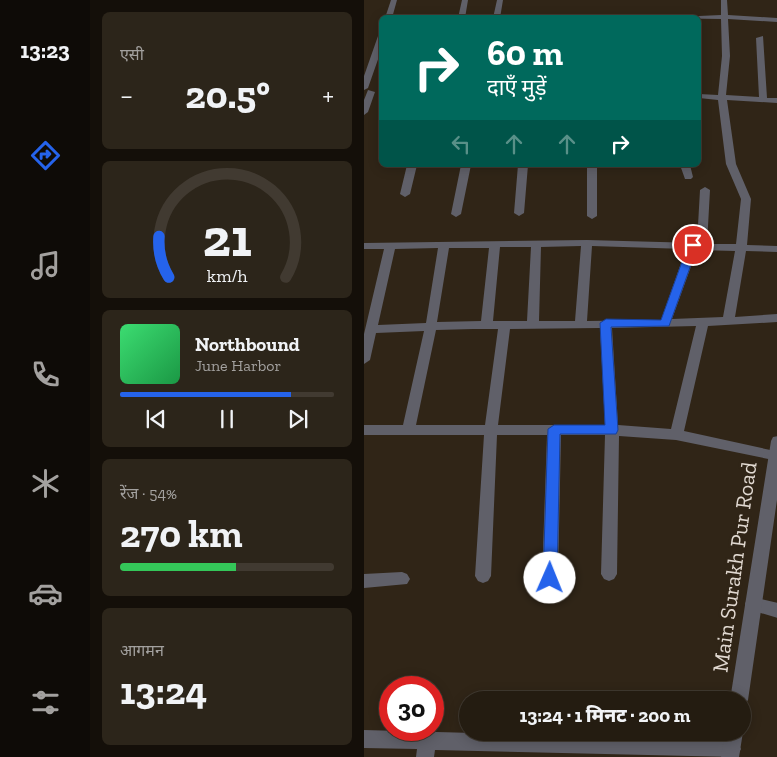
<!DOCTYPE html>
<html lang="hi">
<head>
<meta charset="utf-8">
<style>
	:root { --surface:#241c11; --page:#2c251a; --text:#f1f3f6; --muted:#a3a19f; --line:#413a31; --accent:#2563eb }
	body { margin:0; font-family:"Zilla Slab","Noto Sans Devanagari",serif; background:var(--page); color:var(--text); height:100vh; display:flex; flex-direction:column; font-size:19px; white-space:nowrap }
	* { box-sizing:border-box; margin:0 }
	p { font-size:16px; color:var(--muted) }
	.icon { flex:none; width:28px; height:28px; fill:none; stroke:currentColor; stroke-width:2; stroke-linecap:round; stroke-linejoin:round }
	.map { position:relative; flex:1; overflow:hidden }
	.sheet { display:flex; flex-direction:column; gap:12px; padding:12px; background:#140f09; width:274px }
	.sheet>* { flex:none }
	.guide { position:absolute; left:15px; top:15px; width:322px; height:152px; border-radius:8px; box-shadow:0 2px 12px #0003,0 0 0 1px var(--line); background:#00695c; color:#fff; overflow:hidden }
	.speed { position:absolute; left:15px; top:676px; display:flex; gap:10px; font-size:25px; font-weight:700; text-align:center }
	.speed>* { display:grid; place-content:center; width:65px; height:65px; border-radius:50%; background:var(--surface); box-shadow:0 2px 12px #0003,0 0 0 1px var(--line); line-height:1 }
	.speed .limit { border:8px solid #d22; background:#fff; color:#111 }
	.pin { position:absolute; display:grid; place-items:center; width:42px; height:42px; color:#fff; margin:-21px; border:2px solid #fff; border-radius:50%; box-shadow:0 1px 5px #0007 }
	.me { position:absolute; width:55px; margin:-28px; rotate:1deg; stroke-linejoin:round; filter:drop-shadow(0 0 4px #0008) }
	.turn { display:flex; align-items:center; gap:18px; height:105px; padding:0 25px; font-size:22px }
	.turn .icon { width:65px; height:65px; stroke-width:2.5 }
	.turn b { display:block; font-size:35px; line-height:42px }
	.lanes { display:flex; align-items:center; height:48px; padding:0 25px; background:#0003; justify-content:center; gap:25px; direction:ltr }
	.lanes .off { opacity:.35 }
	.big { font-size:38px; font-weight:800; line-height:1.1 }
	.sheet .card { flex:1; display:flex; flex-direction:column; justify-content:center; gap:8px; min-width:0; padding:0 18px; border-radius:8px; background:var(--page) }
	.sheet .dial { align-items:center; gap:0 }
	.dial svg { height:130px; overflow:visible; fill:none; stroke:var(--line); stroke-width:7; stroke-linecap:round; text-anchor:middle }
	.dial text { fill:var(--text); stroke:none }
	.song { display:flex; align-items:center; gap:15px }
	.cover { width:60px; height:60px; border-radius:8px; background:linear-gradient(135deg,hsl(140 70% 55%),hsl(140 70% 35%)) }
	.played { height:5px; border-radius:2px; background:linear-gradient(90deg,var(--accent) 80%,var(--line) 80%) }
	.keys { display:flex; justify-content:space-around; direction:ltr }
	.heat { display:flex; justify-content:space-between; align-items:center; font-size:28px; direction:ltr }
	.charge { height:8px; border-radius:4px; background:linear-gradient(90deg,#34c759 54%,var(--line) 0) }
	.trip { position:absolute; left:95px; top:691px; width:292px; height:50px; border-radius:25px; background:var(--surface); box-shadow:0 2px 12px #0003,0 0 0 1px var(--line); font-weight:800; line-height:50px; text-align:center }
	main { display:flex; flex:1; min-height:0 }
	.tab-bar { display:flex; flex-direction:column; width:90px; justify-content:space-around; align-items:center; background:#0e0b07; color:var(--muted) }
	.tab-bar .icon { width:35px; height:35px }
	.tab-bar .selected { color:var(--accent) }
	.tab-bar b { font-size:22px; color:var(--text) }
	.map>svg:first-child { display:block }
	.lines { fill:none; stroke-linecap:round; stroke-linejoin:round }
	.minor { fill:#606069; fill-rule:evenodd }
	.tertiary { fill:#606069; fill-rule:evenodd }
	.route { fill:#2563eb; stroke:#184099 }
	.labels { text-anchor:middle; stroke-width:5; stroke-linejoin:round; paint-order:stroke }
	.near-street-label { font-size:22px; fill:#e1d9d1; stroke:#302517 }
</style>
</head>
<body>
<main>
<nav class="tab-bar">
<b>13:23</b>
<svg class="icon selected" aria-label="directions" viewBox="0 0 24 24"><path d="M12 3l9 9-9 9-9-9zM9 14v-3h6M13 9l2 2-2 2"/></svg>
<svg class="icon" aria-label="music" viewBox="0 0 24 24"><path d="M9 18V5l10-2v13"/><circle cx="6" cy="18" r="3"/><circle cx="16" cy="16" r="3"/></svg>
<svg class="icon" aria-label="phone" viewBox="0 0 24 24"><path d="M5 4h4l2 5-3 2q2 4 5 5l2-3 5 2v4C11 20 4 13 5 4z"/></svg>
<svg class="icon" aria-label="climate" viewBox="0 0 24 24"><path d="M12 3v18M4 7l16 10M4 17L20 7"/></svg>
<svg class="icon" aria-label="car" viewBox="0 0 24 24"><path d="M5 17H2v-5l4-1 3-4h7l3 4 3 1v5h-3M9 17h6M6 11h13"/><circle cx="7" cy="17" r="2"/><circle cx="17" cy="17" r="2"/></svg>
<svg class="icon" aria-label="filters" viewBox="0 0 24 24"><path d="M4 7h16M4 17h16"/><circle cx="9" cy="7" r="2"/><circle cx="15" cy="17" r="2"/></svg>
</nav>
<section class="sheet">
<div class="card"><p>एसी</p>
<div class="heat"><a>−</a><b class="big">20.5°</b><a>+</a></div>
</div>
<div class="card dial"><svg viewBox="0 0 100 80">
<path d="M14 69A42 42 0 1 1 86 69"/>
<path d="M14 69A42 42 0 0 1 8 44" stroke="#2563eb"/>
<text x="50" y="56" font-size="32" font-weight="700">21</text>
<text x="50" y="72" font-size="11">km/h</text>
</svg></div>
<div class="card">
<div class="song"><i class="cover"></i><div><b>Northbound</b><p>June Harbor</p></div></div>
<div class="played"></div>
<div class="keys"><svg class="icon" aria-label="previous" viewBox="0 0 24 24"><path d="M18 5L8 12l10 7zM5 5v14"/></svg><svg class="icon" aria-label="pause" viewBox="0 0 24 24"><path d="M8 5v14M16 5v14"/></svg><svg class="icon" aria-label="next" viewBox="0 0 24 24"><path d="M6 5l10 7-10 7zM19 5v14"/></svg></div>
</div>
<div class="card"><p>रेंज · 54%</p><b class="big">270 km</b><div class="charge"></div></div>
<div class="card"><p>आगमन</p><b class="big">13:24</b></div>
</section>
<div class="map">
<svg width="414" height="757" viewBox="0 0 414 757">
	<rect width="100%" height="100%" fill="#302517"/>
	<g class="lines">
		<path class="minor" d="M27,0H33L28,18H21Z
			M98,0H104L101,18H94Z
			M133,0H139L136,18H129Z
			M357,0H363L364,15L414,18V22L364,19L366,56L362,95L395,97L392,38L399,36L403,98H414V103L363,100L372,164L387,199L383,245L414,246V252L382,251L371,317L414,314V322L344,326L320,431L411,451H414V461L312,440L255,436L253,574L250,579L245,581L240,579L237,574L241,435H197L194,578L191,583L186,585L181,583L178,578L183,435H133L127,576L124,581L119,583L114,581L111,576L120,435H0V425H39L60,331L12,333L6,360L0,364V334L20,249H0V243L223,240L333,243L336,190L341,187L346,190L343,244H372L377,199L362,164L354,100L335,98V94L354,95L358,56L357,19L290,18L357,15ZM217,246L211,321H175L177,247ZM228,246L322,249L297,320L223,321ZM136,247H167L163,321H129ZM74,248L62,323L14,325L31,249ZM85,248H125L117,321L73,322ZM333,250L371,251L359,317L308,319ZM332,326L307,429L254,425L248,328ZM236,328L241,425H134L146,329ZM109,329H134L121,425H52L72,330Z
			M179,16H245L248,18H176Z
			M18,34V48L4,88L0,90V76L14,36Z
			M4,90L11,92L4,112L0,115V100Z
			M43,165H53L46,194L41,197L36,194Z
			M97,165H107L97,214L92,217L87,214Z
			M154,165H164L160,213L155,216L150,213Z
			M223,165H233V216L228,219L223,216Z
			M316,165H326L329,177L327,179H321Z
			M38,572L43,574L46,579L43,584L0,588V574Z
			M389,597L414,603V618L383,609L381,604L383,599Z
			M0,730L368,740L374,743L377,749L374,755L370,757L71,750L70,757H52L53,749L0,748Z"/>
		<path class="tertiary" d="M414,436V493L384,700L379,707V700H366L407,441L409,437Z
			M361,732H379L375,757H357Z"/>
	</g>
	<path class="route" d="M329,242L334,245L305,326L247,327L254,430L252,434H196L193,578L191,583L186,584L181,583L179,578L184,429L190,425H241L236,323L242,319L297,320L324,245Z"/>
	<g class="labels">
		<g class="near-street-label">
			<text transform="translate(370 567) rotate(-82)" y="8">Main Surakh Pur Road</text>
		</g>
	</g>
</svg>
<div class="speed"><div class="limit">30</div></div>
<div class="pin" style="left:329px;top:245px;background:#d93025"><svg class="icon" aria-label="arrive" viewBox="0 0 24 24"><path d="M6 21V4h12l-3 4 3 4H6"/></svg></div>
<svg class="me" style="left:186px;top:578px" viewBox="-20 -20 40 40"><circle r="19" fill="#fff"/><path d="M0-13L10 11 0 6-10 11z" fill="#2563eb"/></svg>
<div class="trip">13:24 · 1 मिनट · 200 m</div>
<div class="guide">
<div class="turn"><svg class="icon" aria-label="right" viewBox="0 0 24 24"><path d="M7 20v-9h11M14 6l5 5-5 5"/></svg><div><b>60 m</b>दाएँ मुड़ें</div></div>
<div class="lanes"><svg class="icon off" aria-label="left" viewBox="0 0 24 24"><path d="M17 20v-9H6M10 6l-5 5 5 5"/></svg><svg class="icon off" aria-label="ahead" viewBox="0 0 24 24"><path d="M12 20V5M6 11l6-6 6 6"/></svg><svg class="icon off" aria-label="ahead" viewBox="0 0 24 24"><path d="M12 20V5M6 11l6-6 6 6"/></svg><svg class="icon" aria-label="right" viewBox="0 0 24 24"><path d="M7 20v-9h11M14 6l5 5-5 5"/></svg></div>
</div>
</div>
</main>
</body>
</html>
